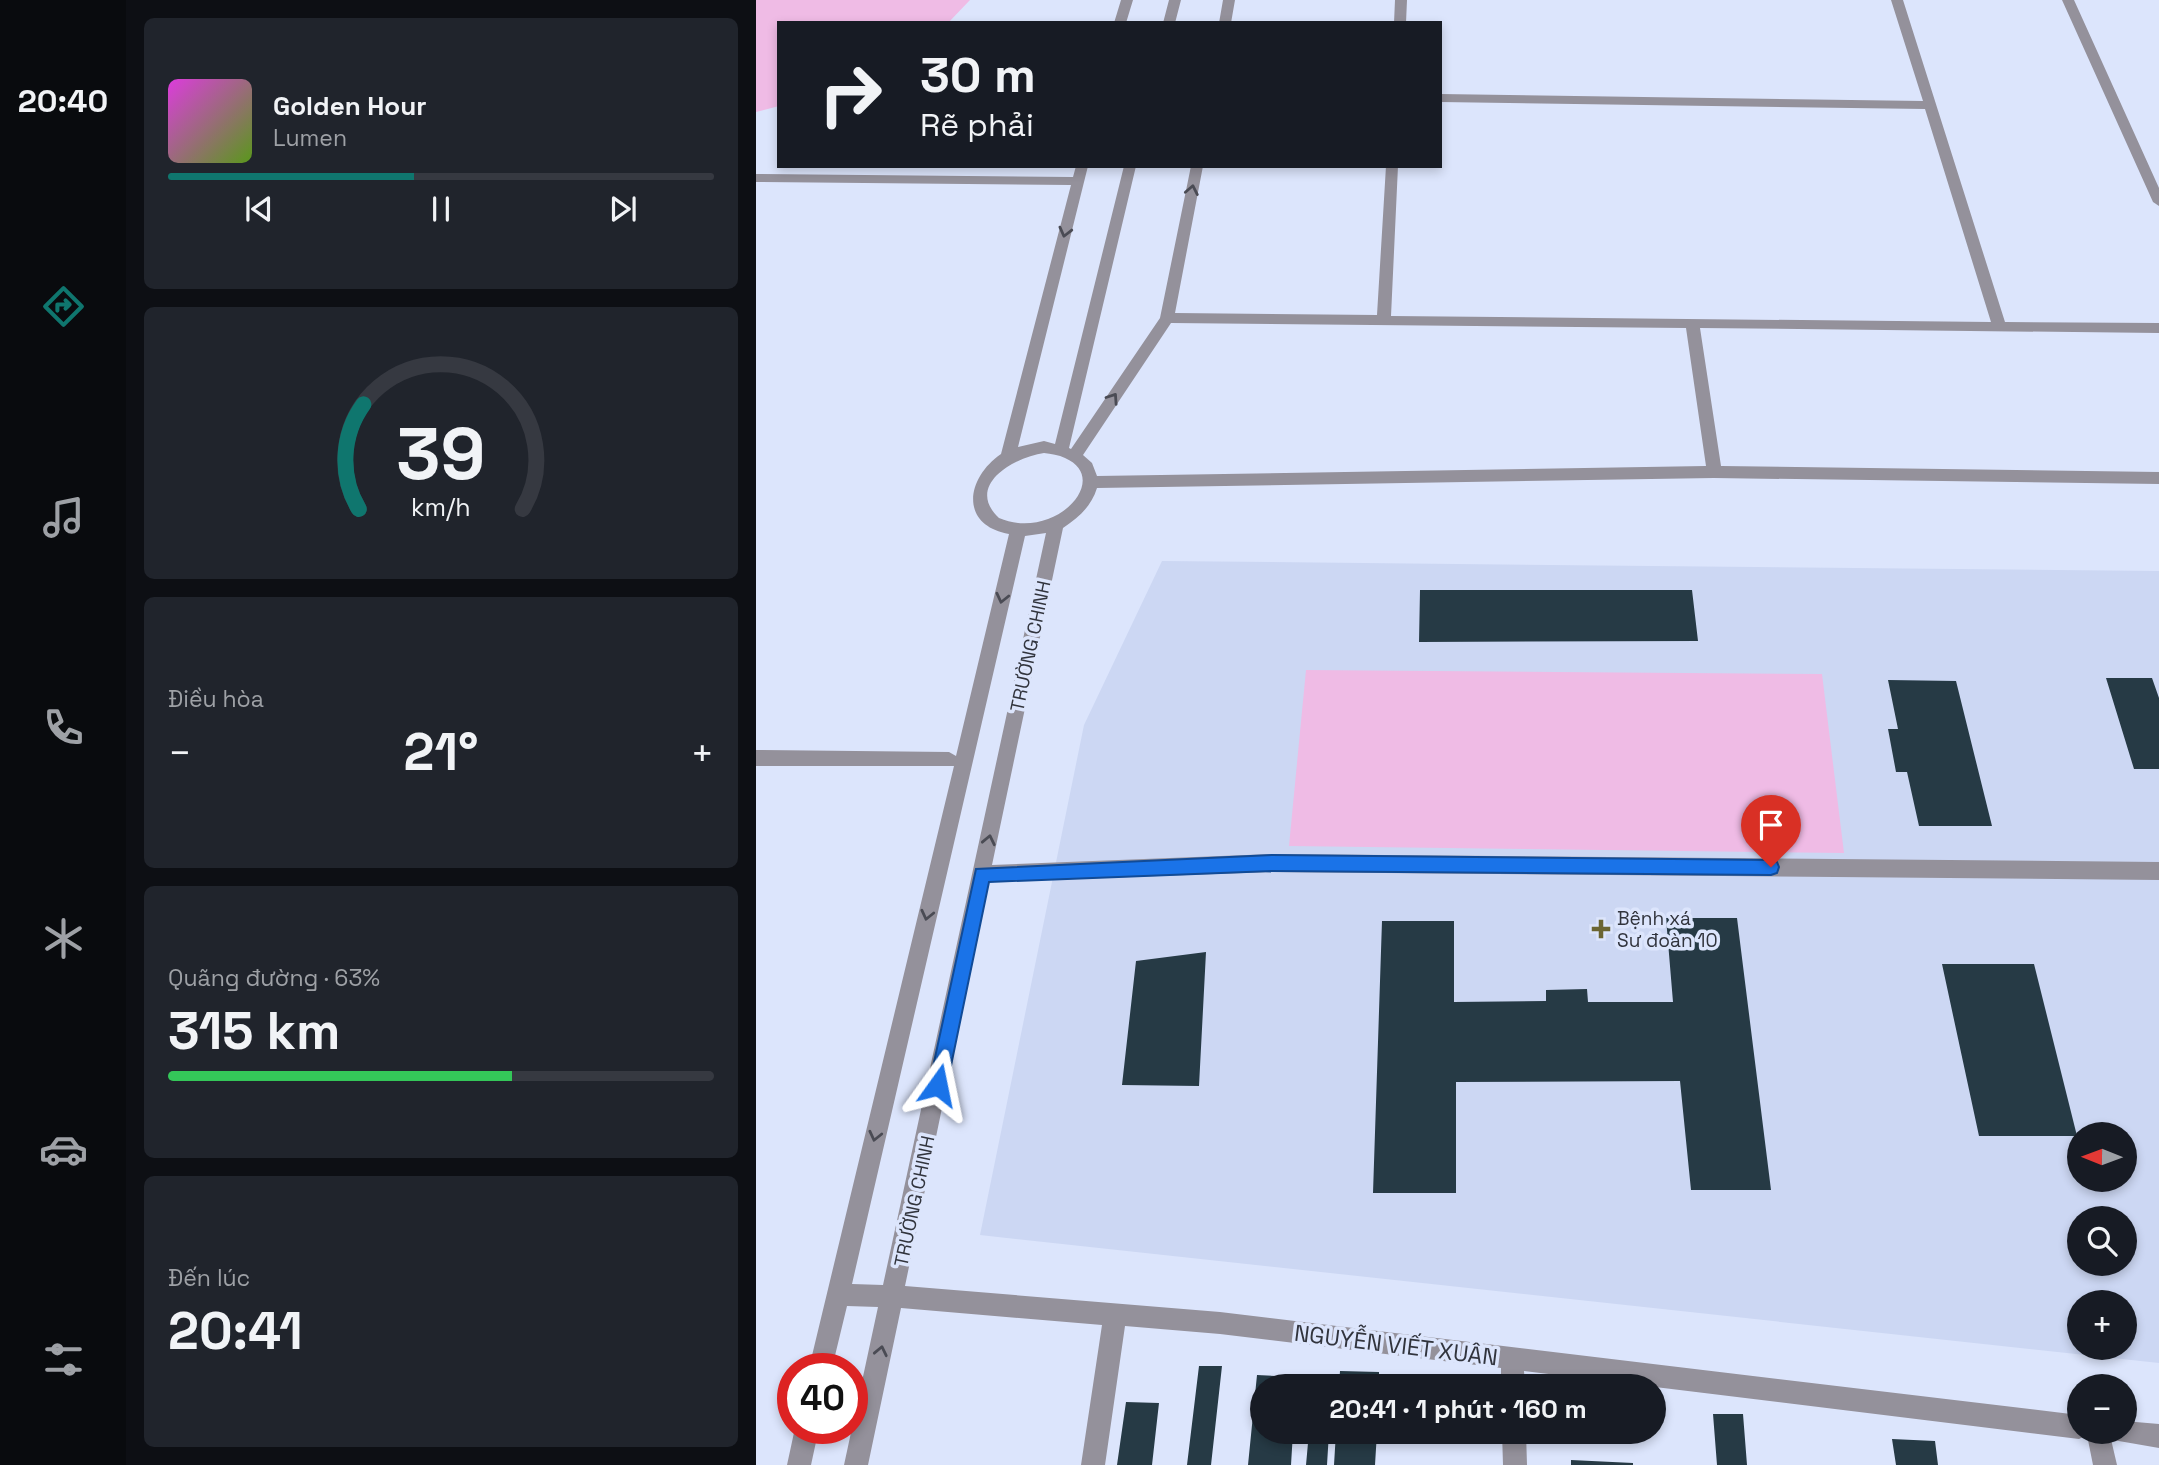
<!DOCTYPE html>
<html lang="vi">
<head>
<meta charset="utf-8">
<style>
	:root { --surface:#171b24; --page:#20242c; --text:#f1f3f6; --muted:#9ea1a6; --line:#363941; --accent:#0f766e }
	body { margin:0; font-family:"Space Grotesk",sans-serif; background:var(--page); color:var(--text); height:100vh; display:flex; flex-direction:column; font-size:26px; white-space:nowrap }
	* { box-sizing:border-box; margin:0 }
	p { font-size:23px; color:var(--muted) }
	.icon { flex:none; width:38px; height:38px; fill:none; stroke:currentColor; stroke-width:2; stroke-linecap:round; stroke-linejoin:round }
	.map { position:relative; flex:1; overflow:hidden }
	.sheet { display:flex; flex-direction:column; gap:18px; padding:18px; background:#0d0f14; width:630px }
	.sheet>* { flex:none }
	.hud { position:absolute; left:21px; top:21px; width:665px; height:147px; border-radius:0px; box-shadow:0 4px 10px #0003; background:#171b24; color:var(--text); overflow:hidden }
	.needle { width:46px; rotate:271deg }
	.controls { position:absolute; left:1311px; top:1122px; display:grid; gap:14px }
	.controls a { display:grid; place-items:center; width:70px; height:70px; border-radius:50%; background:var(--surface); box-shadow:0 4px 10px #0003; font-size:35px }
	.speed { position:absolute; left:21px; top:1353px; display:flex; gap:14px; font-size:35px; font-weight:700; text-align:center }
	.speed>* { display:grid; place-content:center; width:91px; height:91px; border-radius:50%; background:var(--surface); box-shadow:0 4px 10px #0003; line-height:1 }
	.speed .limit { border:10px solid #d22; background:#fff; color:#111 }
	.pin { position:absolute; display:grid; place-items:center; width:60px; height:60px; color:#fff; margin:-72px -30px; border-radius:50% 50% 50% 0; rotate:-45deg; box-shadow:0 0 7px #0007 }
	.pin .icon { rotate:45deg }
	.me { position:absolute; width:77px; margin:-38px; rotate:12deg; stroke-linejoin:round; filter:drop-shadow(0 0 5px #0008) }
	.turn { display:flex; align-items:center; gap:24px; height:147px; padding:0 28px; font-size:32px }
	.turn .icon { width:91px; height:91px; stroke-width:2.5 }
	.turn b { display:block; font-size:49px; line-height:60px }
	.big { font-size:52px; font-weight:600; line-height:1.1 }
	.sheet .widget { flex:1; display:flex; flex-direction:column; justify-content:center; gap:10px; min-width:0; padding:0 24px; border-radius:10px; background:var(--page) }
	.sheet .dial { align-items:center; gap:0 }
	.dial svg { height:182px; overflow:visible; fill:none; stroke:var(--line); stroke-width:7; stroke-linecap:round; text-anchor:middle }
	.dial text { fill:var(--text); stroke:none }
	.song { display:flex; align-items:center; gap:21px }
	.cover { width:84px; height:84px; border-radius:10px; background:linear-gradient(135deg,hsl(300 70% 55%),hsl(90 70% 35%)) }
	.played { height:7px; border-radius:4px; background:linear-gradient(90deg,var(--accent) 45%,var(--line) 45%) }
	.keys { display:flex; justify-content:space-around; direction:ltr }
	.heat { display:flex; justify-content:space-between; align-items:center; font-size:38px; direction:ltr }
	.charge { height:10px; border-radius:5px; background:linear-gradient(90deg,#34c759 63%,var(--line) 0) }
	.trip { position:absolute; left:494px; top:1374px; width:416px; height:70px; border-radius:35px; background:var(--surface); box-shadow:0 4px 10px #0003; font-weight:600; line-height:70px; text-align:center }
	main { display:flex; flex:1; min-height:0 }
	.menu { display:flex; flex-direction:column; width:126px; justify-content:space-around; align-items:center; background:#090b0e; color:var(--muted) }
	.menu .icon { width:49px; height:49px }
	.menu .active { color:var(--accent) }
	.menu b { font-size:32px; color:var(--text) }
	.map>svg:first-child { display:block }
	.built { fill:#ccd7f3; fill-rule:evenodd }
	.green { fill:#efbbe5 }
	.building { fill:#263a45 }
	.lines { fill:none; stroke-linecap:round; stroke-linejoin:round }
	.minor { fill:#94919b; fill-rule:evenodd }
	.oneway { stroke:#4a4b54 }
	.route { fill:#1a73e8; stroke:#114b97; stroke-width:2 }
	.poi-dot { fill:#6b6532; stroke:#dce5fc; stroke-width:2.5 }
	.labels { text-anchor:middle; stroke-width:7; stroke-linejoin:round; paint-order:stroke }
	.street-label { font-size:19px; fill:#31343d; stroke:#dce5fc }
	.poi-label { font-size:19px; fill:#31343d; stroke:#dce5fc; text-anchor:start }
	.near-street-label { font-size:23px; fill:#31343d; stroke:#dce5fc }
</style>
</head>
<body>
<main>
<nav class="menu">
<b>20:40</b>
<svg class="icon active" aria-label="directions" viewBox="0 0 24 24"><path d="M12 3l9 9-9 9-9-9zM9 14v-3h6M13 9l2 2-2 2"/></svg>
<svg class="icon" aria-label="music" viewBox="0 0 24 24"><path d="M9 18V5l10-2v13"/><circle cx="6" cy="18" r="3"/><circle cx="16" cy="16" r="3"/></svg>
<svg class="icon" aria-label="phone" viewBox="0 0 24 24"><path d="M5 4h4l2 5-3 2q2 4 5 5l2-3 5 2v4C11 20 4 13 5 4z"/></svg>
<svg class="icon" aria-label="climate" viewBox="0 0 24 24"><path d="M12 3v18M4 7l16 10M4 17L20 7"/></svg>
<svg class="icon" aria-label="car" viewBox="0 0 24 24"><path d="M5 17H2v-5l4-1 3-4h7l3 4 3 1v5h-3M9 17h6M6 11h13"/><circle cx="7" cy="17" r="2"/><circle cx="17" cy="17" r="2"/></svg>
<svg class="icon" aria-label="filters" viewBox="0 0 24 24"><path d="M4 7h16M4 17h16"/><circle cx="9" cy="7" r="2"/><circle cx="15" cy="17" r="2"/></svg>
</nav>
<section class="sheet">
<div class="widget">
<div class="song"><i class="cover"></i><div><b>Golden Hour</b><p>Lumen</p></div></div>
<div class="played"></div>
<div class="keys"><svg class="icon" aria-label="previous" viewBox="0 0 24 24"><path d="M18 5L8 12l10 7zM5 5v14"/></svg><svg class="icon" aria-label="pause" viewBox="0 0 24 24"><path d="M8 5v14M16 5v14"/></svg><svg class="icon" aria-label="next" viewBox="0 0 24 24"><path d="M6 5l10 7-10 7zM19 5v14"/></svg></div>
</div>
<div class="widget dial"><svg viewBox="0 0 100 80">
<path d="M14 69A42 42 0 1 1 86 69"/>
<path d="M14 69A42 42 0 0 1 16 23" stroke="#0f766e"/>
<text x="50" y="56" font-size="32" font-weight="700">39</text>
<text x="50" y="72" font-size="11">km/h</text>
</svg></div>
<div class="widget"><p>Điều hòa</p>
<div class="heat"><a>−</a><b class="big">21°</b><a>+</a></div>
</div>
<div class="widget"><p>Quãng đường · 63%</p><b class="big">315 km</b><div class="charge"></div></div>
<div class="widget"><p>Đến lúc</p><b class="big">20:41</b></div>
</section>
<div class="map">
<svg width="1403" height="1465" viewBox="0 0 1403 1465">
	<rect width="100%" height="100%" fill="#dce5fc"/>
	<path class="built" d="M406,561L1403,571V1363L224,1235L328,725ZM1323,1134H1368V1180H1323ZM1323,1218H1368V1264H1323ZM1323,1302H1368V1348H1323Z"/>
	<path class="green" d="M0,0H214L192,23H23V106L0,112Z
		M550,670L1066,674L1088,853L533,846Z"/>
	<path class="building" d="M664,590H936L942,641L663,642Z
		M1350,678H1396L1403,698V769H1378Z
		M1132,680L1200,681L1236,826H1163L1151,772H1140L1132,729H1142Z
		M910,918H981L1015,1190H935L924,1081L700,1082V1193H617L626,921H698V1002L790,1001V990L831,989L832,1002H917Z
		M450,952L443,1086L366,1085L380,961Z
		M1186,964H1278L1321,1136H1223Z
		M443,1366H466L455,1465H431Z
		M584,1371L623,1372V1386H583Z
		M501,1375L542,1377L541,1386H506V1432H537L535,1465H492Z
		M370,1402L403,1403L396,1465H361Z
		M957,1414H987L991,1465H961Z
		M553,1432H573L571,1465H550Z
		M580,1432H621L619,1465H578Z
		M1136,1439L1179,1441L1182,1465H1140Z
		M815,1460L877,1463V1465H815Z"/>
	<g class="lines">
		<path class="minor" d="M365,0H377L370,23H358Z
			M413,0H425L419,23H407Z
			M467,0H479L475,23H463Z
			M639,0H651L650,23H638Z
			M1135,0H1147L1249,322L1403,323V333L944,328L965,466L1403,472V484L958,478L341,488C335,507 323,517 307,528L236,865L516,854L1403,862V880L516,872L233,882L149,1286L464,1312L1323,1415V1432H1368V1421L1403,1424V1448L1357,1440L1354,1435L1361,1465H1337L1331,1435L1323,1439L768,1371L769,1386H745V1368L464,1334L369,1326L349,1465H325L346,1325L145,1308L112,1465H88L122,1307L91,1306L76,1368H53L198,766H0V750L193,752L200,756L253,534C203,525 210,478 245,454L315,185L0,182V174L317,177L320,166H332L262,447L288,441L299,444L368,166H380L313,448L315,449L404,318L435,166H447L419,313L621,315L630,166H642L635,316L1235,322L1169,109L684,102V94L1167,101ZM415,323L930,328L950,466L341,476L336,463L327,455ZM288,453C295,454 303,455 309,458C357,479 298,542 243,518C208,485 259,457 288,453ZM290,533L127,1285L96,1284L269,536Z
			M1306,0H1318L1403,188V206L1397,202Z
			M39,1428H63L55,1465H31Z
			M746,1432H770L771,1465H747Z"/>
	</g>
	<defs><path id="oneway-chevron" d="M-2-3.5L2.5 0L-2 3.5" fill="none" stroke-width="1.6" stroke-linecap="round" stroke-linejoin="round" transform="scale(1.75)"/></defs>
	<g class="oneway">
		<use href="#oneway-chevron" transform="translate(436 190) rotate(-79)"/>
		<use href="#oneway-chevron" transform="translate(309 232) rotate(104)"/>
		<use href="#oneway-chevron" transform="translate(357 398) rotate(-56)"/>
		<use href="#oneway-chevron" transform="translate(246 598) rotate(103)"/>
		<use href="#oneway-chevron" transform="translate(233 840) rotate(-78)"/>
		<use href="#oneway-chevron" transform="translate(171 915) rotate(103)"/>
		<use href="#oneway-chevron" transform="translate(119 1136) rotate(103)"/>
		<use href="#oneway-chevron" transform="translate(125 1351) rotate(-78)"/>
	</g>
	<path class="route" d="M516,855L1015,860L1021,862L1023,867L1021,873L1015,875L516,871L233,882L191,1085L189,1091L182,1094L175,1091L173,1085L220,869Z"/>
	<path class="poi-dot" d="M841.5 918.5h7v7h7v7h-7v7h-7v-7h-7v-7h7z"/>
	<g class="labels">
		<g class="street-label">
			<text transform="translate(274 646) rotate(-78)" y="7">TRƯỜNG CHINH</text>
			<text transform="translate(158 1201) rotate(-78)" y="7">TRƯỜNG CHINH</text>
		</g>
		<g class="poi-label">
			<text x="861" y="925">Bệnh xá<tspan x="861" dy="22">Sư đoàn 10</tspan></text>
		</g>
		<g class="near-street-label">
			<text transform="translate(640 1345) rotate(7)" y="8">NGUYỄN VIẾT XUÂN</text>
		</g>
	</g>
</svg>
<div class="controls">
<a><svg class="needle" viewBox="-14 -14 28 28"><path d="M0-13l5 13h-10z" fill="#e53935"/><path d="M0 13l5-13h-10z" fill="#9ea1a6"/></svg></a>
<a><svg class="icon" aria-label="search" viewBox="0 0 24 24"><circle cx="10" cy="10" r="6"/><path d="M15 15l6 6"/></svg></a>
<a>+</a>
<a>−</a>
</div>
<div class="speed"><div class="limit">40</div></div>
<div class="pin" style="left:1015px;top:867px;background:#d93025"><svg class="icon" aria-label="arrive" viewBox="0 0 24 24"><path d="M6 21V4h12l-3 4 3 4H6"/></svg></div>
<svg class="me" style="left:182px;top:1085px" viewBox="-20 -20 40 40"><path d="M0-17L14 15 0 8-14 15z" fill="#1a73e8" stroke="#fff" stroke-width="4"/></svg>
<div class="trip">20:41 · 1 phút · 160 m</div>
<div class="hud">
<div class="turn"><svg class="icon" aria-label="right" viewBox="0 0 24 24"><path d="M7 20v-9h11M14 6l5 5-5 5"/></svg><div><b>30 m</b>Rẽ phải</div></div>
</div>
</div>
</main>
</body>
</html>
